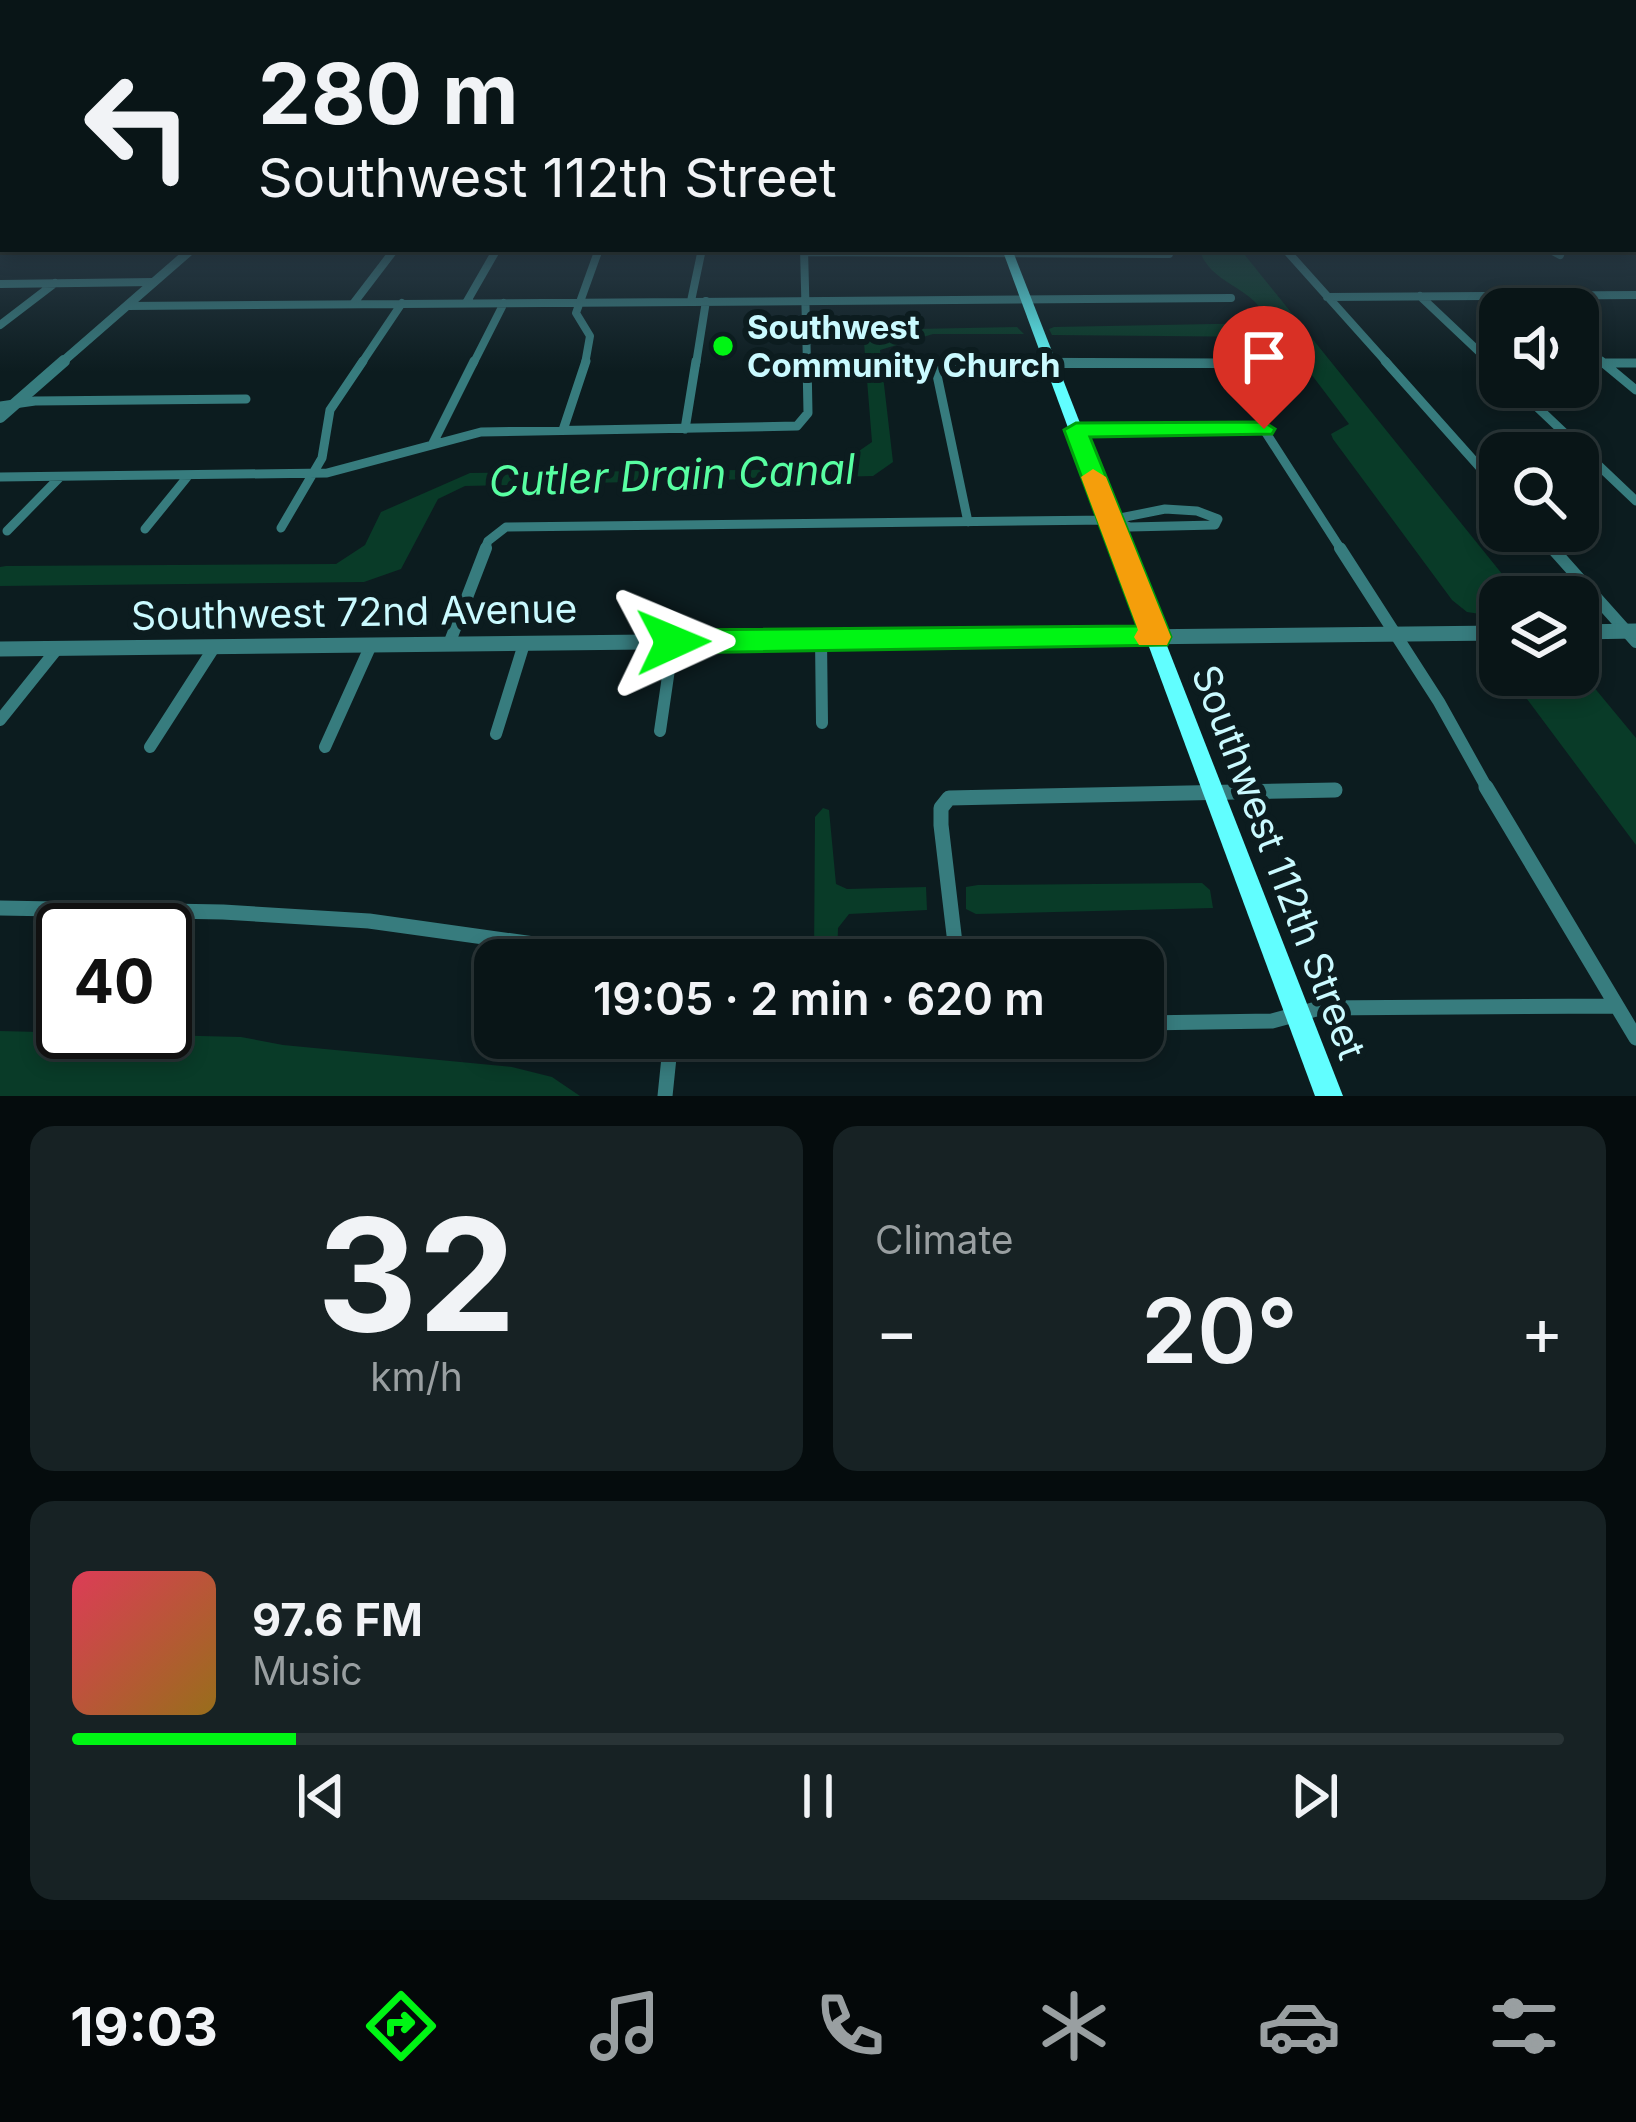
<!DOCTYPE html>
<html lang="en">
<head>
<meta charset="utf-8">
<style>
	:root { --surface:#091517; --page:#172224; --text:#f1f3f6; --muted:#999fa1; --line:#293436; --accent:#00f514 }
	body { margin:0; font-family:Inter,sans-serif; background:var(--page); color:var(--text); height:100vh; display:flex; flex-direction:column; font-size:45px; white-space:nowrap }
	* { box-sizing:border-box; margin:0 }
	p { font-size:39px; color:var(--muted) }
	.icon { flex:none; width:66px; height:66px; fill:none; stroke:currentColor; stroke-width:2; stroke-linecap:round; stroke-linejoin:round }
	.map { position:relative; height:1096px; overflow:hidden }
	.drawer { display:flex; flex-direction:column; gap:30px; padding:30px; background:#050c0d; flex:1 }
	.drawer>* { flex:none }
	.guide { position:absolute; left:0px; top:0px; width:1638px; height:252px; box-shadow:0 6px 18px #0003,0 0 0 3px var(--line); background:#091517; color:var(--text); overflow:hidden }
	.controls { position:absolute; left:1479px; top:288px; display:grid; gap:24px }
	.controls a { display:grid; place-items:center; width:120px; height:120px; border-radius:24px; background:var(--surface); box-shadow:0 6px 18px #0003,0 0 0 3px var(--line); font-size:60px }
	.speed { position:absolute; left:36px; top:903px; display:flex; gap:24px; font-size:60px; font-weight:700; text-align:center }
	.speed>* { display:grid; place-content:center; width:156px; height:156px; border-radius:50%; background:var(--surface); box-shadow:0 6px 18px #0003,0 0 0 3px var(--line); line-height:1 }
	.speed .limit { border:6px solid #111; border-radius:18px; background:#fff; color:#111 }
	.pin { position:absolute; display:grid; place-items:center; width:102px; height:102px; color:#fff; margin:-123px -51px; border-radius:50% 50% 50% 0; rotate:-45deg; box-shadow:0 0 12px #0007 }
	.pin .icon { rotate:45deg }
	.me { position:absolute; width:132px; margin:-66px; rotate:89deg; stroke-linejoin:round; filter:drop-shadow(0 0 9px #0008) }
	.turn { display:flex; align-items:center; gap:42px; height:252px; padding:0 60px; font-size:54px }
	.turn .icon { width:156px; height:156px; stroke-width:2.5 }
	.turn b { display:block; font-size:84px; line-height:102px }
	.big { font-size:90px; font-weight:600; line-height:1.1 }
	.drawer .card { flex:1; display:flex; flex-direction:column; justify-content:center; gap:18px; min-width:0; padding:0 42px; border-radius:24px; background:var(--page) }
	.drawer .dial { align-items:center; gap:0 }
	.dial b { font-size:156px; line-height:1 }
	.song { display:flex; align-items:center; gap:36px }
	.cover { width:144px; height:144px; border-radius:18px; background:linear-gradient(135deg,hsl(350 70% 55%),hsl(40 70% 35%)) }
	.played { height:12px; border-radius:6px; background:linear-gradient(90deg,var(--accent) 15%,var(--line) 15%) }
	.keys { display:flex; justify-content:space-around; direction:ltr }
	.heat { display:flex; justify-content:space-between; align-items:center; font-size:66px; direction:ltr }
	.drawer .tiles { flex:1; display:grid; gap:30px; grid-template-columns:1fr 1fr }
	.card:last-child { grid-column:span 2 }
	.trip { position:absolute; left:474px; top:939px; width:690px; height:120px; border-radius:24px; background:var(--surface); box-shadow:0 6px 18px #0003,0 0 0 3px var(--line); font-weight:600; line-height:120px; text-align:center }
	.dock { display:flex; height:192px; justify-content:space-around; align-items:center; background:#040809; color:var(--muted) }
	.dock .icon { width:84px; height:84px }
	.dock .selected { color:var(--accent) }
	.dock b { font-size:54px; color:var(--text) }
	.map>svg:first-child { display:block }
	.water { fill:#093b28 }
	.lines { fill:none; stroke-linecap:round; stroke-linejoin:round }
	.minor-far3 { stroke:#377c7e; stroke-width:8 }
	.minor-far2 { stroke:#377c7e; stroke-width:9 }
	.minor-far1 { stroke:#377c7e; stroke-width:12 }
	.minor { stroke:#377c7e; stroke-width:15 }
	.tertiary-far2 { stroke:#377c7e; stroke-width:9 }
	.tertiary-far1 { stroke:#377c7e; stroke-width:12 }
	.tertiary { stroke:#377c7e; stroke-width:15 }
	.secondary { fill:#61feff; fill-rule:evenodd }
	.route { fill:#00f514; stroke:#009f0d; stroke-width:3 }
	.slow { fill:#f59e0b }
	.poi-dot { fill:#00f514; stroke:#0c1c1f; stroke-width:4.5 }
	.labels { text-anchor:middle; stroke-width:12; stroke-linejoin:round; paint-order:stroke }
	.far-poi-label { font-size:33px; font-weight:bold; fill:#cafaff; stroke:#0c1c1f; text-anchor:start }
	.street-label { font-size:39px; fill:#cafaff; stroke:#0c1c1f }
	.water-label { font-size:42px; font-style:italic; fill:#58ffa2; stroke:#0c1c1f }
</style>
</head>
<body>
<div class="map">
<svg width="1636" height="1096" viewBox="0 0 1636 1096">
	<rect width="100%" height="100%" fill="#0c1c1f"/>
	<path class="water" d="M1240,249L1515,590L1519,597H1500V617L1467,612L1452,600L1333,439L1331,434L1349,424L1283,337L1052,335L1049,329L1054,327L1267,323C1260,288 1211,286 1200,251Z
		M1017,327L1024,334H933L880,350L893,462L873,476L465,486L438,499L401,569L364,582L0,586V567L6,566L336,564L365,545L381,512L470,473L833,469L872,442L863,330Z
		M1578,668L1636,738V845L1509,675H1578Z
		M823,808L829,810L836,884L847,889L926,887L927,910L849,914L838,928L837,960H814L815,817Z
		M1202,883L1210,890L1213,908L976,914L966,909V887L978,885Z
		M0,1031L241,1037L283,1045L512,1067L552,1077L580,1096H0Z"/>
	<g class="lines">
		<path class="minor-far3" d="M804,249L807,364
			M1285,249L1388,364
			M1549,249L1560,255
			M804,252L1169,254
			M0,284L154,282
			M1420,296L1492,364
			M1327,297L1636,295
			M691,301L702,249
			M466,303L497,249
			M353,304L395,249
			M127,306L1231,298
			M0,325L55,283
			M1578,342L1605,364
			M1604,363H1636
			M361,364L402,303
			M473,364L504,303
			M585,364L590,336L576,313L599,249
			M696,364L706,301
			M952,364H1228"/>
		<path class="minor-far2" d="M1385,361L1500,490
			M1489,361L1500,372
			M1601,361L1636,390
			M1604,363H1636
			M1516,387L1636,501
			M0,406L35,401L246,399
			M685,429L696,361
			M563,430L586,361
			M1076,430L1264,429
			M433,443L474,361
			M0,477L327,473L481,432L797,426L808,413L807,361
			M1165,509L1197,511L1218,519L1215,525L1130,527L1110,520Z
			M968,522L937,375L942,366L968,362L1225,363L1249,373L1271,409L1261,425L1342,551
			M281,528L322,458L330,410L363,361
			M145,529L188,476
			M7,531L59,478
			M1537,531L1554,551
			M484,551L488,541L506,527L1110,520"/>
		<path class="minor-far1" d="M1340,548L1439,702L1488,790
			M1552,548L1636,642
			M821,640L822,723
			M449,644L486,548
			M0,720L57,649
			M660,731L673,642
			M496,734L524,644
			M150,747L215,646
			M325,747L371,645"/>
		<path class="minor" d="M1486,787L1636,1038
			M0,908L223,912L369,921L648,960
			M957,960L941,825V808L949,798L1335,790
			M1143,1023L1272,1021L1320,1008L1615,1006
			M665,1096L671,1038"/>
		<path class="tertiary-far2" d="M60,364L192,249"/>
		<path class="tertiary-far1" d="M0,417L64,361"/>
		<path class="tertiary" d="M1578,632L1636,631
			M0,649L1500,633"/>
		<path class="secondary" d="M1002,249H1012L1343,1096H1315Z"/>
	</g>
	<linearGradient id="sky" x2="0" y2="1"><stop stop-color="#070f11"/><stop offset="0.59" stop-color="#2e404d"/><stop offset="1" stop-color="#2e404d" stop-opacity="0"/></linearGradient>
	<rect width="1636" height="372" fill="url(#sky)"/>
	<path class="route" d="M1264,422L1275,429L1272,434L1090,437L1171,637L1167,645L673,653L662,650L658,642L662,634L673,630L1137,626L1064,430L1076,423Z"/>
	<path class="slow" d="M1093,469L1106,477L1171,637L1167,645H1139L1134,637L1138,630L1081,477Z"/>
	<circle class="poi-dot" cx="723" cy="346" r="12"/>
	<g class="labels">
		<g class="far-poi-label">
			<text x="747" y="339">Southwest<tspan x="747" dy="38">Community Church</tspan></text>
		</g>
		<g class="street-label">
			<text transform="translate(354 612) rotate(-1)" y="14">Southwest 72nd Avenue</text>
			<text transform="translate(1279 862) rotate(69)" y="14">Southwest 112th Street</text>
		</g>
		<g class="water-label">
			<text transform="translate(672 475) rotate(-2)" y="15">Cutler Drain Canal</text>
		</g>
	</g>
</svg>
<div class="controls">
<a><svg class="icon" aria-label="sound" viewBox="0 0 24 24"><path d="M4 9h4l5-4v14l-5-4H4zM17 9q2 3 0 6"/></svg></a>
<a><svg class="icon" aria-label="search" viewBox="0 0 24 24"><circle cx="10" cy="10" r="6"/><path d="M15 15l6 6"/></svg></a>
<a><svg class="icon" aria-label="layers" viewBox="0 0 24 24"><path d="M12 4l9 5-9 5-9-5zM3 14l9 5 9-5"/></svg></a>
</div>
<div class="speed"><div class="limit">40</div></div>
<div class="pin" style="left:1264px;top:429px;background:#d93025"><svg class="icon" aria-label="arrive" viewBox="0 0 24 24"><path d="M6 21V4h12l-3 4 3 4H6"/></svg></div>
<svg class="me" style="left:673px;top:642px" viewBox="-20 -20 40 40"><path d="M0-17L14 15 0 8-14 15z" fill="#00f514" stroke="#fff" stroke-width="4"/></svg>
<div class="trip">19:05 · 2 min · 620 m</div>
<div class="guide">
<div class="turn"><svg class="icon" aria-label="left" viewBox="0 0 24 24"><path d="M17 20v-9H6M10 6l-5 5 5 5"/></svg><div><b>280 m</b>Southwest 112th Street</div></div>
</div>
</div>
<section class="drawer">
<div class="tiles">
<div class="card dial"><b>32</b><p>km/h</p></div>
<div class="card"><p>Climate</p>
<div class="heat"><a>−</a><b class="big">20°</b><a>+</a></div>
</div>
<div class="card">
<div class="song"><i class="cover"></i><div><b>97.6 FM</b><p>Music</p></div></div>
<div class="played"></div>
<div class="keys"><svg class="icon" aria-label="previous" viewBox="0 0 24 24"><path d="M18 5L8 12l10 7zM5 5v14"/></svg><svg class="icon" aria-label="pause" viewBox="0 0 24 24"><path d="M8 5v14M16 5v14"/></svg><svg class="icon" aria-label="next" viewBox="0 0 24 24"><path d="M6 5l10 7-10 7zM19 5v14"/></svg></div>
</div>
</div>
</section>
<nav class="dock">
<b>19:03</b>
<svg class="icon selected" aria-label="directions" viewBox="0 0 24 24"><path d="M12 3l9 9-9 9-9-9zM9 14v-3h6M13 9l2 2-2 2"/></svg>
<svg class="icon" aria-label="music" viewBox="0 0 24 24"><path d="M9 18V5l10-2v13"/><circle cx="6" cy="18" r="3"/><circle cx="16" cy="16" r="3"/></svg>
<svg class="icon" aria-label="phone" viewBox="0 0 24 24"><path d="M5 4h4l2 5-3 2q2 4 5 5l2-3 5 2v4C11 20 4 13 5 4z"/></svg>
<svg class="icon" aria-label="climate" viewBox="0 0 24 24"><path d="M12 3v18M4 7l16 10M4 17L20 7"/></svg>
<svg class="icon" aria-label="car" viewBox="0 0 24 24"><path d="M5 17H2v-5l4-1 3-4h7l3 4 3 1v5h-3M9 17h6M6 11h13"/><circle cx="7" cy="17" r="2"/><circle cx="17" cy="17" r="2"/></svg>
<svg class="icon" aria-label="filters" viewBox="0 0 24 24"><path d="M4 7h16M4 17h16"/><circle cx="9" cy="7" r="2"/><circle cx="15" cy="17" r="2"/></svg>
</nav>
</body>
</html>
